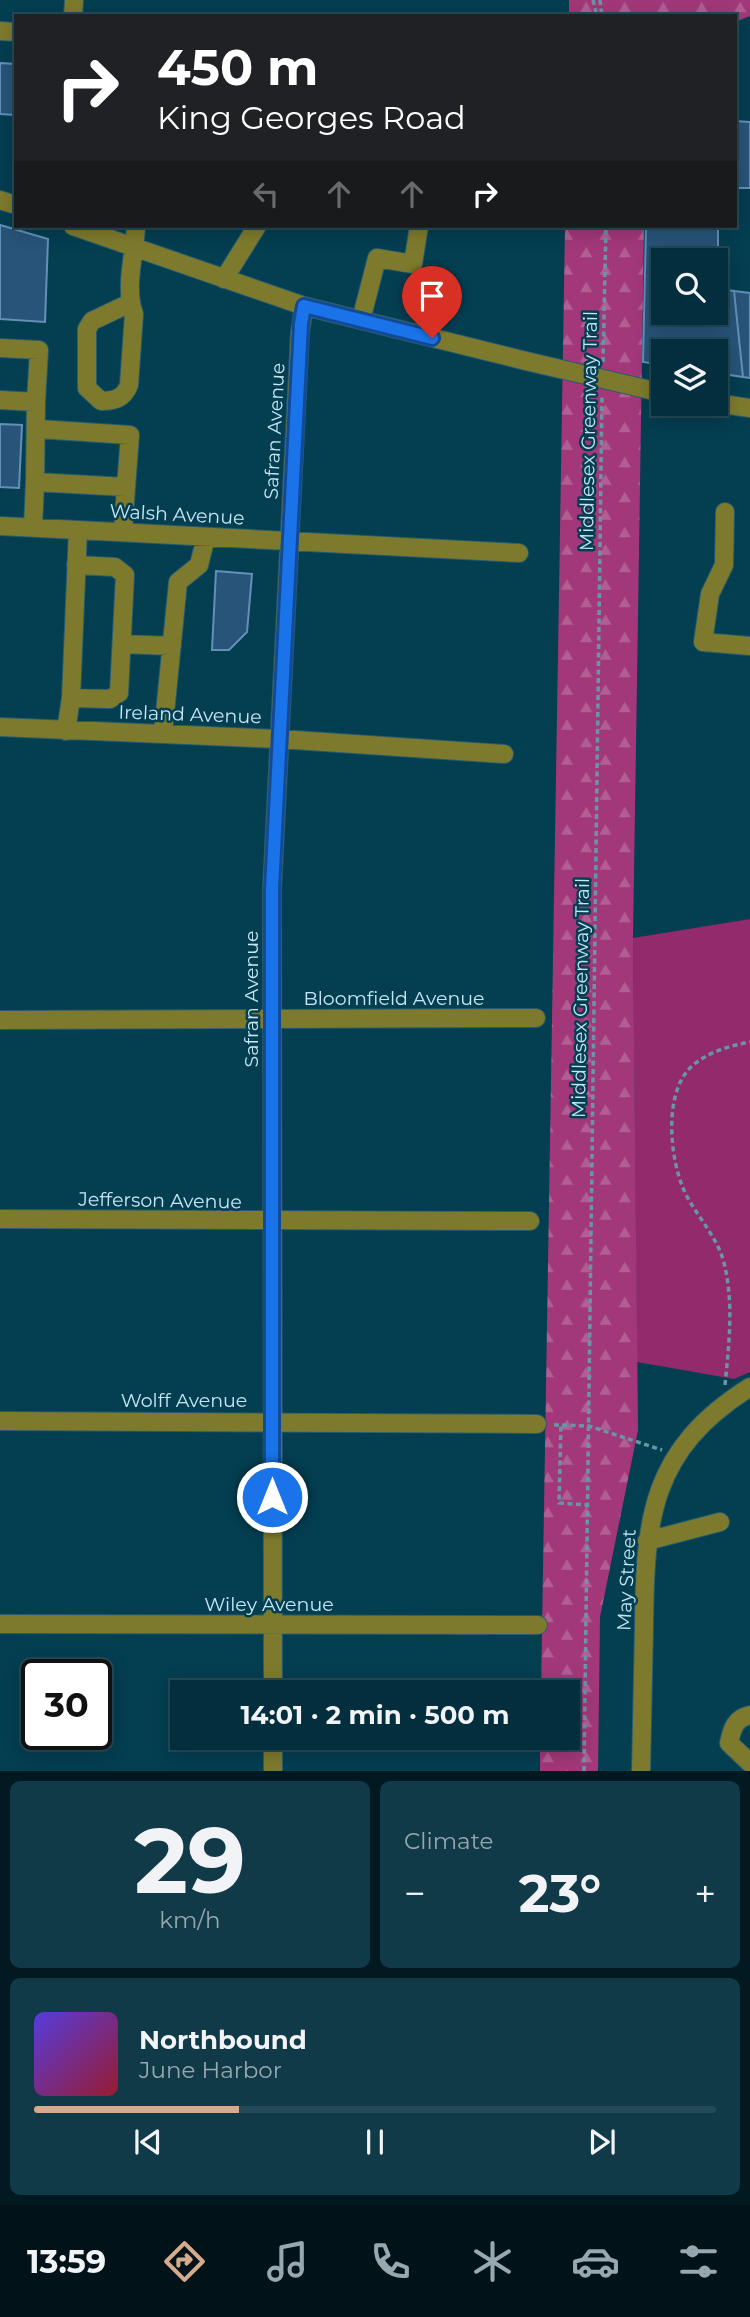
<!DOCTYPE html>
<html lang="en">
<head>
<meta charset="utf-8">
<style>
	:root { --surface:#032e3d; --page:#113a48; --text:#f1f3f6; --muted:#97a8b0; --line:#244a57; --accent:#d6ab8b }
	body { margin:0; font-family:Montserrat,sans-serif; background:var(--page); color:var(--text); height:100vh; display:flex; flex-direction:column; font-size:26px; white-space:nowrap }
	* { box-sizing:border-box; margin:0 }
	p { font-size:23px; color:var(--muted) }
	.icon { flex:none; width:38px; height:38px; fill:none; stroke:currentColor; stroke-width:2; stroke-linecap:round; stroke-linejoin:round }
	.map { position:relative; height:1771px; overflow:hidden }
	.sheet { display:flex; flex-direction:column; gap:10px; padding:10px; background:#021922; flex:1 }
	.sheet>* { flex:none }
	.guide { position:absolute; left:14px; top:14px; width:723px; height:214px; border-radius:0px; box-shadow:0 4px 18px #0003,0 0 0 2px var(--line); background:#202124; color:#fff; overflow:hidden }
	.buttons { position:absolute; left:651px; top:248px; display:grid; gap:14px }
	.buttons a { display:grid; place-items:center; width:77px; height:77px; border-radius:0px; background:var(--surface); box-shadow:0 4px 18px #0003,0 0 0 2px var(--line); font-size:35px }
	.speed { position:absolute; left:21px; top:1659px; display:flex; gap:14px; font-size:35px; font-weight:700; text-align:center }
	.speed>* { display:grid; place-content:center; width:91px; height:91px; border-radius:50%; background:var(--surface); box-shadow:0 4px 18px #0003,0 0 0 2px var(--line); line-height:1 }
	.speed .limit { border:4px solid #111; border-radius:10px; background:#fff; color:#111 }
	.pin { position:absolute; display:grid; place-items:center; width:60px; height:60px; color:#fff; margin:-72px -30px; border-radius:50% 50% 50% 0; rotate:-45deg; box-shadow:0 0 7px #0007 }
	.pin .icon { rotate:45deg }
	.me { position:absolute; width:77px; margin:-38px; rotate:0deg; stroke-linejoin:round; filter:drop-shadow(0 0 5px #0008) }
	.turn { display:flex; align-items:center; gap:24px; height:147px; padding:0 28px; font-size:32px }
	.turn .icon { width:91px; height:91px; stroke-width:2.5 }
	.turn b { display:block; font-size:49px; line-height:60px }
	.lanes { display:flex; align-items:center; height:66px; padding:0 28px; background:#0003; justify-content:center; gap:35px; direction:ltr }
	.lanes .off { opacity:.35 }
	.big { font-size:52px; font-weight:700; line-height:1.1 }
	.sheet .tile { flex:1; display:flex; flex-direction:column; justify-content:center; gap:10px; min-width:0; padding:0 24px; border-radius:10px; background:var(--page) }
	.sheet .dial { align-items:center; gap:0 }
	.dial b { font-size:91px; line-height:1 }
	.song { display:flex; align-items:center; gap:21px }
	.cover { width:84px; height:84px; border-radius:10px; background:linear-gradient(135deg,hsl(250 70% 55%),hsl(350 70% 35%)) }
	.played { height:7px; border-radius:4px; background:linear-gradient(90deg,var(--accent) 30%,var(--line) 30%) }
	.keys { display:flex; justify-content:space-around; direction:ltr }
	.heat { display:flex; justify-content:space-between; align-items:center; font-size:38px; direction:ltr }
	.sheet .tiles { flex:1; display:grid; gap:10px; grid-template-columns:1fr 1fr }
	.tile:last-child { grid-column:span 2 }
	.trip { position:absolute; left:170px; top:1680px; width:410px; height:70px; border-radius:0px; background:var(--surface); box-shadow:0 4px 18px #0003,0 0 0 2px var(--line); font-weight:700; line-height:70px; text-align:center }
	.dock { display:flex; height:112px; justify-content:space-around; align-items:center; background:#011218; color:var(--muted) }
	.dock .icon { width:49px; height:49px }
	.dock .selected { color:var(--accent) }
	.dock b { font-size:32px; color:var(--text) }
	.map>svg:first-child { display:block }
	.green { fill:#922a6b }
	.forest { fill:url(#forest-firs) }
	.building { fill:#285479; stroke:#6390b9; stroke-width:2 }
	.lines { fill:none; stroke-linecap:round; stroke-linejoin:round }
	.minor-casing { stroke:#275c6f; stroke-width:20 }
	.path { stroke:#6996a7; stroke-width:3.5; stroke-dasharray:5 3.5; stroke-linecap:butt }
	.minor { stroke:#7e7a2d; stroke-width:18 }
	.minor-bridge-casing { stroke:#275c6f; stroke-width:20; stroke-linecap:butt }
	.minor-bridge { stroke:#7e7a2d; stroke-width:18 }
	.route-casing { stroke:#114b97; stroke-width:18 }
	.route { stroke:#1a73e8; stroke-width:12 }
	.labels { text-anchor:middle; stroke-width:5; stroke-linejoin:round; paint-order:stroke }
	.street-label { font-size:19px; fill:#c6e6f5; stroke:#043e51 }
</style>
</head>
<body>
<div class="map">
<svg width="750" height="1771" viewBox="0 0 750 1771">
	<defs>
		<pattern id="forest-firs" width="22" height="20" patternUnits="userSpaceOnUse" patternTransform="scale(1.75)"><rect width="22" height="20" fill="#a23879"/><path d="M5 1l3.5 6h-7zM16 11l3.5 6h-7z" fill="#b15e93"/></pattern>
	</defs>
	<rect width="100%" height="100%" fill="#043e51"/>
	<path class="green" d="M750,919V1372L734,1379L637,1362L633,938Z"/>
	<path class="forest" d="M569,0H750V16L735,22V16H569Z
		M565,226H644L633,938L638,1430L600,1617L598,1771H540V1738H567V1692H541Z"/>
	<path class="building" d="M0,63L16,64L15,115L0,114Z
		M735,121L750,122V188H735Z
		M0,225L48,239L45,322L0,319Z
		M646,226H718V274L716,261H663V313H716V289L734,291L743,377L716,373V352H663V365L643,362Z
		M734,291L750,293V378L743,377Z
		M0,424L22,425L19,488L0,487Z
		M216,571L252,574L247,632L229,650H212Z"/>
	<g class="lines">
		<defs>
			<path id="minor" d="M73,16L74,0
				M0,31L16,32
				M0,200L16,205
				M73,226L304,306L526,361
				M224,279L257,226
				M130,303L92,321L87,329V388L101,401C115,401 124,398 129,385L134,314C124,287 135,254 136,226
				M361,320L377,258L413,264L419,226
				M0,348L39,350L36,402L0,400
				M716,403L750,408
				M38,429L130,435L126,487
				M35,482L36,402
				M725,512L724,565L710,594L703,642L750,646
				M0,526L519,553
				M33,527L35,482L126,487L123,532
				M122,644L172,646
				M71,698L110,699L119,693L125,575L115,567L76,565
				M0,727L279,739L504,754
				M66,731L71,698L78,530
				M163,733L178,582L199,565L206,537
				M0,1020L536,1018
				M0,1219L530,1221
				M0,1421L537,1424
				M647,1541L720,1522
				M0,1624L538,1625
				M273,1692L272,889L300,333L304,306
				M750,1715C735,1718 732,1729 729,1743L750,1763
				M273,1738V1771
				M641,1771C642,1723 643,1675 644,1627C645,1519 650,1450 750,1387"/>
		</defs>
		<use href="#minor" class="minor-casing"/>
		<path class="path" d="M593,0L597,16
			M600,0L602,16
			M603,362L606,226
			M725,1385C729,1344 734,1303 724,1263C717,1235 694,1214 683,1188C670,1157 663,1092 692,1066C708,1052 729,1046 750,1042
			M554,1425H561L559,1503L587,1505
			M562,1425L589,1426L662,1450
			M584,1771L602,394"/>
		<use href="#minor" class="minor"/>
		<defs>
			<path id="minor-bridge" d="M526,361L663,393"/>
		</defs>
		<use href="#minor-bridge" class="minor-bridge-casing"/>
		<use href="#minor-bridge" class="minor-bridge"/>
	</g>
	<g class="lines">
		<defs>
			<path id="route" d="M272,1497V889L301,324L304,306L432,338"/>
		</defs>
		<use href="#route" class="route-casing"/>
		<use href="#route" class="route"/>
	</g>
	<g class="labels">
		<g class="street-label">
			<text transform="translate(274 431) rotate(-87)" y="7">Safran Avenue</text>
			<text transform="translate(588 431) rotate(-89)" y="7">Middlesex Greenway Trail</text>
			<text transform="translate(177 514) rotate(3)" y="7">Walsh Avenue</text>
			<text transform="translate(190 714) rotate(2)" y="7">Ireland Avenue</text>
			<text x="394" y="1005">Bloomfield Avenue</text>
			<text transform="translate(580 998) rotate(-89)" y="7">Middlesex Greenway Trail</text>
			<text transform="translate(251 999) rotate(-90)" y="7">Safran Avenue</text>
			<text transform="translate(160 1200) rotate(1)" y="7">Jefferson Avenue</text>
			<text x="184" y="1407">Wolff Avenue</text>
			<text transform="translate(626 1580) rotate(-87)" y="7">May Street</text>
			<text x="269" y="1611">Wiley Avenue</text>
		</g>
	</g>
</svg>
<div class="buttons">
<a><svg class="icon" aria-label="search" viewBox="0 0 24 24"><circle cx="10" cy="10" r="6"/><path d="M15 15l6 6"/></svg></a>
<a><svg class="icon" aria-label="layers" viewBox="0 0 24 24"><path d="M12 4l9 5-9 5-9-5zM3 14l9 5 9-5"/></svg></a>
</div>
<div class="speed"><div class="limit">30</div></div>
<div class="pin" style="left:432px;top:338px;background:#d93025"><svg class="icon" aria-label="arrive" viewBox="0 0 24 24"><path d="M6 21V4h12l-3 4 3 4H6"/></svg></div>
<svg class="me" style="left:272px;top:1497px" viewBox="-20 -20 40 40"><circle r="17" fill="#1a73e8" stroke="#fff" stroke-width="3"/><path d="M0-11L8 9 0 5-8 9z" fill="#fff"/></svg>
<div class="trip">14:01 · 2 min · 500 m</div>
<div class="guide">
<div class="turn"><svg class="icon" aria-label="right" viewBox="0 0 24 24"><path d="M7 20v-9h11M14 6l5 5-5 5"/></svg><div><b>450 m</b>King Georges Road</div></div>
<div class="lanes"><svg class="icon off" aria-label="left" viewBox="0 0 24 24"><path d="M17 20v-9H6M10 6l-5 5 5 5"/></svg><svg class="icon off" aria-label="ahead" viewBox="0 0 24 24"><path d="M12 20V5M6 11l6-6 6 6"/></svg><svg class="icon off" aria-label="ahead" viewBox="0 0 24 24"><path d="M12 20V5M6 11l6-6 6 6"/></svg><svg class="icon" aria-label="right" viewBox="0 0 24 24"><path d="M7 20v-9h11M14 6l5 5-5 5"/></svg></div>
</div>
</div>
<section class="sheet">
<div class="tiles">
<div class="tile dial"><b>29</b><p>km/h</p></div>
<div class="tile"><p>Climate</p>
<div class="heat"><a>−</a><b class="big">23°</b><a>+</a></div>
</div>
<div class="tile">
<div class="song"><i class="cover"></i><div><b>Northbound</b><p>June Harbor</p></div></div>
<div class="played"></div>
<div class="keys"><svg class="icon" aria-label="previous" viewBox="0 0 24 24"><path d="M18 5L8 12l10 7zM5 5v14"/></svg><svg class="icon" aria-label="pause" viewBox="0 0 24 24"><path d="M8 5v14M16 5v14"/></svg><svg class="icon" aria-label="next" viewBox="0 0 24 24"><path d="M6 5l10 7-10 7zM19 5v14"/></svg></div>
</div>
</div>
</section>
<nav class="dock">
<b>13:59</b>
<svg class="icon selected" aria-label="directions" viewBox="0 0 24 24"><path d="M12 3l9 9-9 9-9-9zM9 14v-3h6M13 9l2 2-2 2"/></svg>
<svg class="icon" aria-label="music" viewBox="0 0 24 24"><path d="M9 18V5l10-2v13"/><circle cx="6" cy="18" r="3"/><circle cx="16" cy="16" r="3"/></svg>
<svg class="icon" aria-label="phone" viewBox="0 0 24 24"><path d="M5 4h4l2 5-3 2q2 4 5 5l2-3 5 2v4C11 20 4 13 5 4z"/></svg>
<svg class="icon" aria-label="climate" viewBox="0 0 24 24"><path d="M12 3v18M4 7l16 10M4 17L20 7"/></svg>
<svg class="icon" aria-label="car" viewBox="0 0 24 24"><path d="M5 17H2v-5l4-1 3-4h7l3 4 3 1v5h-3M9 17h6M6 11h13"/><circle cx="7" cy="17" r="2"/><circle cx="17" cy="17" r="2"/></svg>
<svg class="icon" aria-label="filters" viewBox="0 0 24 24"><path d="M4 7h16M4 17h16"/><circle cx="9" cy="7" r="2"/><circle cx="15" cy="17" r="2"/></svg>
</nav>
</body>
</html>
